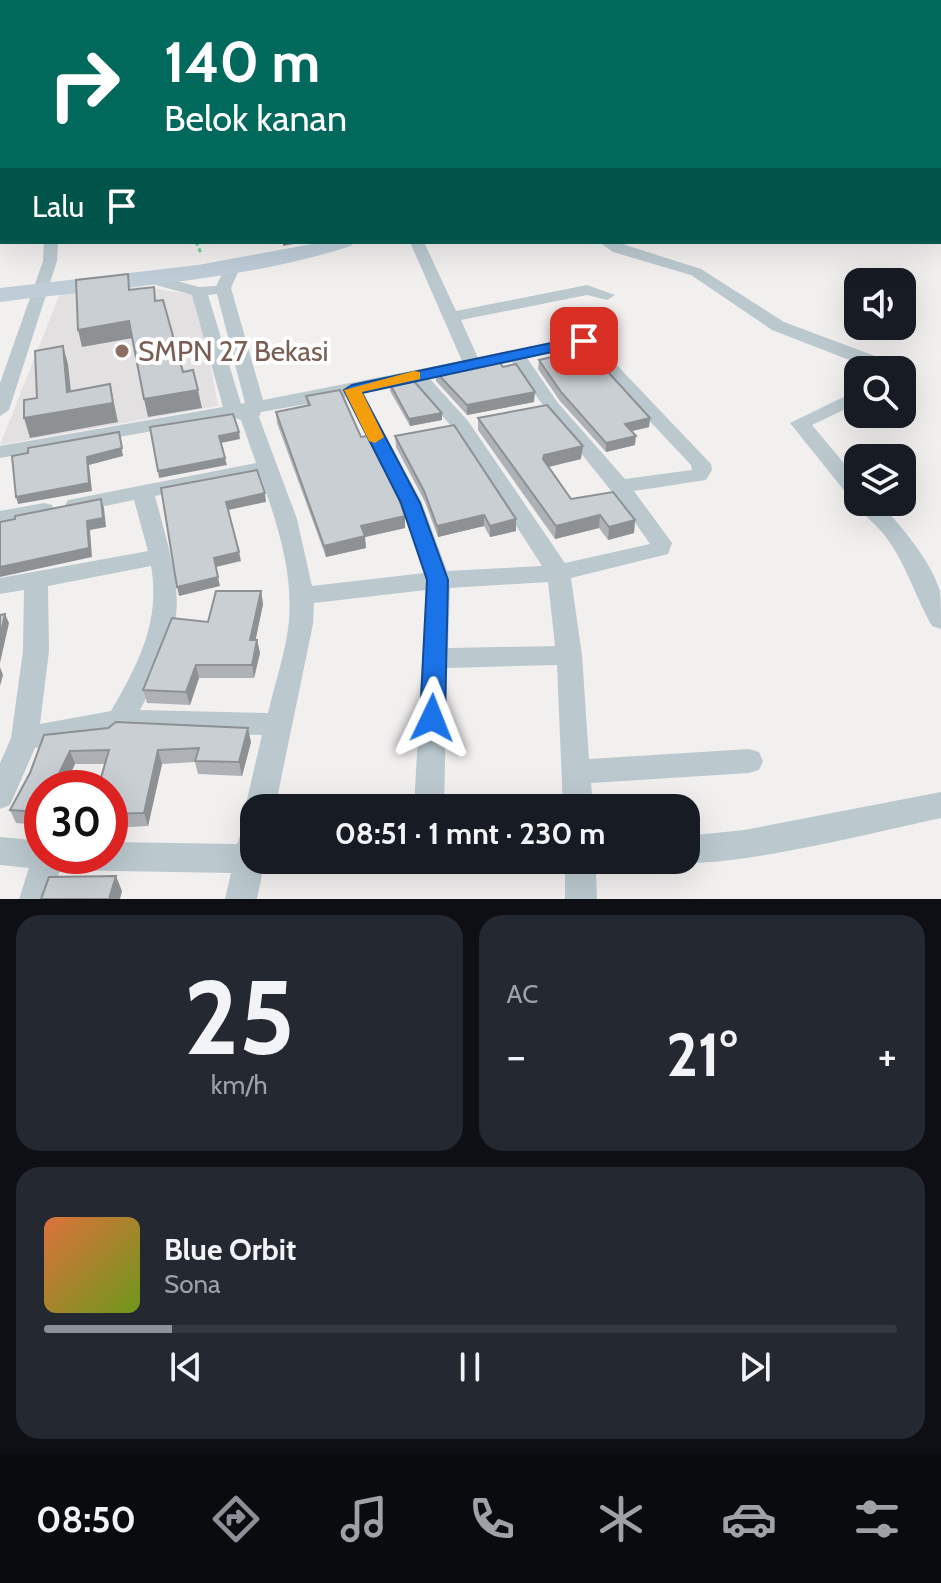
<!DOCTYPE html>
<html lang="id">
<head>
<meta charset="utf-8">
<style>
	:root { --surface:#171b24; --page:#242831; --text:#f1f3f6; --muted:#9ea1a6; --line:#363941; --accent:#8c9099 }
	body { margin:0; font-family:Cabin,sans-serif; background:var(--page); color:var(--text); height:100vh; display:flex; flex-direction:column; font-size:30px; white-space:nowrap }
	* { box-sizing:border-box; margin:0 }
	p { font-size:26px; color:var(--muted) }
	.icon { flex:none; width:44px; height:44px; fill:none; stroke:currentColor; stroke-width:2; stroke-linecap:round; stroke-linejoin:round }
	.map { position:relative; height:899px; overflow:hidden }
	.drawer { display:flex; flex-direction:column; gap:16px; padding:16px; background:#0d0f14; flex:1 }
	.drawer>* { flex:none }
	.banner { position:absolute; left:0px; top:0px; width:942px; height:244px; box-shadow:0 8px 32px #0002; background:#00695c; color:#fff; overflow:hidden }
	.buttons { position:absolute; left:844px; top:268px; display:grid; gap:16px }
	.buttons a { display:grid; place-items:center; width:72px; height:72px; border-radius:16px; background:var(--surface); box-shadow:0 8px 32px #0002; font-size:40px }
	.speed { position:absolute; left:24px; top:770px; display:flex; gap:16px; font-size:40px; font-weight:700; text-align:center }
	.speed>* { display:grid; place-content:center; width:104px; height:104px; border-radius:50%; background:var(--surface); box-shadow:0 8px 32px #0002; line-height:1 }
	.speed .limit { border:12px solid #d22; background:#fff; color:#111 }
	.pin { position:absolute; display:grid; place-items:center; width:68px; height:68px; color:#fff; margin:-34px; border-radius:16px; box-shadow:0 4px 12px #0006 }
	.me { position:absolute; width:88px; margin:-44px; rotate:2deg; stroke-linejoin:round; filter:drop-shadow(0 0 6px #0008) }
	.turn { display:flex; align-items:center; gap:28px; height:168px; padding:0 32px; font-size:36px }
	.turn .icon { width:104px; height:104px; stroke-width:2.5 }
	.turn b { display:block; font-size:56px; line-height:68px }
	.then { display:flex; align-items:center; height:76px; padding:0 32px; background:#0003; gap:16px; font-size:30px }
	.big { font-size:60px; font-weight:700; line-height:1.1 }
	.drawer .tile { flex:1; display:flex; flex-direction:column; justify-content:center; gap:12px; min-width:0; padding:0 28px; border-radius:24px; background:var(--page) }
	.drawer .dial { align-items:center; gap:0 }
	.dial b { font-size:104px; line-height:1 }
	.song { display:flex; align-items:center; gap:24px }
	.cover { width:96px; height:96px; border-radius:12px; background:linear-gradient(135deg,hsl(20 70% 55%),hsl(80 70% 35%)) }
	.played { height:8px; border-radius:4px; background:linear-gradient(90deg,var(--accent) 15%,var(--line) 15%) }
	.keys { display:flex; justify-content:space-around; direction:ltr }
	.heat { display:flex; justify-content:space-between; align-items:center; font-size:44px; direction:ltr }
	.drawer .tiles { flex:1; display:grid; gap:16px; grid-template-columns:1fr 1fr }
	.tile:last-child { grid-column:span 2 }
	.trip { position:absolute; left:240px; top:794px; width:460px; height:80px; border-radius:24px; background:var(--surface); box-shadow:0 8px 32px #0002; font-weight:700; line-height:80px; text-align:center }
	.tab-bar { display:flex; height:128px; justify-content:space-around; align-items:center; background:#090b0e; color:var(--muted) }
	.tab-bar .icon { width:56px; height:56px }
	.tab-bar .current { color:var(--accent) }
	.tab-bar b { font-size:36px; color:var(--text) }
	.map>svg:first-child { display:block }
	.education { fill:#e3e0e1 }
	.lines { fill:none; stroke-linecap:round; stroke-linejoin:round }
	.path { stroke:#6ed597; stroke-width:3; stroke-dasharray:4 3; stroke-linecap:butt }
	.street { fill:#bbc9cf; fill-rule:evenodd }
	.secondary { fill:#becdd8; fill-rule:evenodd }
	.wall { fill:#aeb2b6 }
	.shaded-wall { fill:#8d9194 }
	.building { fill:#cacfd4; stroke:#8d9194; stroke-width:2 }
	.route { fill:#1a73e8; stroke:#114b97; stroke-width:2 }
	.slow { fill:#f59e0b }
	.education-dot { fill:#8d6e63; stroke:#fff; stroke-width:3 }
	.labels { text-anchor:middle; stroke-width:8; stroke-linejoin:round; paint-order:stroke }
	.education-label { font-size:28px; fill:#785e54; stroke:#fff; text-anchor:start }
</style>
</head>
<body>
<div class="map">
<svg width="941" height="899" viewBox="0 0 941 899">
	<rect width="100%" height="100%" fill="#f2efef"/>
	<path class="education" d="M123,283L198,296L218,406L0,445L61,291Z"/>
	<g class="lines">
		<path class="path" d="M196,242L201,253"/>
		<path class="street" d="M0,5H2V9H0Z
			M940,41H941V47H940Z
			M0,88H2V94H0Z
			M44,242H58L57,261L9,410L0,416V383L43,261Z
			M410,242H424L456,311L587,285L615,295L607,300L587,295L461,320L478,358L584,336L590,337L711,464L712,470L706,480L634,491L672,543L668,554L571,578L582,655L589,759L749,749L759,752L763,761L759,770L749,773L591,783L593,808H563L557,665L447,668L444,808H414L426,590L314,603L313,624L275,808H254V819L245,808L262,735L120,732L35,748L10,805L0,809V763L11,738L23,651L24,590L0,594V578L148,551L134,500L76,512L65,505L68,500L256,463L241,420L232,417L0,458V446L223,407L192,295L142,281L139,278L147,273L199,287L216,286L228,262H238L241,265L231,288L263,400L462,361ZM217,294L245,403L241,404L208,295ZM580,347L691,465L692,470L625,479L558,403L527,358ZM512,362C554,425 607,480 650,544L565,563L468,421L430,379ZM413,383L453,428L542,566L447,571L422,503L363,393ZM346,397L400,503L424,573L312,586L297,519L259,417L261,412ZM260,475C277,522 293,571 289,621C286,651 275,683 268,713L140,710C191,614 182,597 155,496ZM151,566C161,621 138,665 111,711L40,724L49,651L48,586ZM548,582L555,646L448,648L450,588Z
			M599,242H616L701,269L784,322L883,359L896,370H875L772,330L691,275L613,252Z
			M858,390V403L812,425L858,480V502H878C900,524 931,561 940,591C941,602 941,617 941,629L932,626C914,595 905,558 880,530C872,521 859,511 856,500L851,499L790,423Z
			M44,503L52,505L55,510L52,515L0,525V511Z
			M941,792V818C893,828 711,874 675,860H686V836L744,830Z
			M254,823V860H269L263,870L257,899H225L231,873L60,870L51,899H19L29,868L0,865V837L42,841V856H110V842L237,844L243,827Z
			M484,860H607L603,870L596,873L597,899H565V874H499L488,870Z"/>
		<path class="secondary" d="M517,0H529L515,2Z
			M878,0H888L889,1L876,2Z
			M323,242H354L351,246C239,282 116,287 0,302V288L198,265Z"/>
	</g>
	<path class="wall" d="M539,360L650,418L649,427L632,431L635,445L606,452L560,401L538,369Z
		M503,367L534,402L467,415L436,381V372Z
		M390,384L442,413V420L410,426L390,391Z
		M306,396L361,437L405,516V528L365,537L366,548L326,557L277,423L276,412L307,406Z
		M478,418L581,459L548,467L571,499L635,520L634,533L608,540L599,528L555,539L478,430Z
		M395,436L516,519V531L490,537L484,526L438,537L425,502L396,447Z
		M261,591L263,604L255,640H257L260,653L254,678H199L190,705L147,703L143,690L208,622Z
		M44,735L251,742L242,776L198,774L195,762L162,764L148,826L110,828V788L105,764H75L42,788V825L16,823L10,810L30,773Z"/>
	<path class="shaded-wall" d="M283,242H304L283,246Z
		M129,321L133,338L82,347L78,330Z
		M63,346L68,364L73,410L110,384L118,422L30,438L24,418L67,392Z
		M198,390L202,408L148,417L144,399Z
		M535,392L534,402L467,415V405Z
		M442,413V420L410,426L409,419Z
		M650,418L649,427L624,433L625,424Z
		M119,432L123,456L89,465L92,491L18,504L16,497L87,457Z
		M239,432L240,439L221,443L219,436Z
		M636,436L635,445L606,452V443Z
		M583,446L581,459L544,468L543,459L544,455Z
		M225,458L227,465L159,478L158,471Z
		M265,493L266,502L228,510L226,502Z
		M101,499L104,508L106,527L90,530L92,557L0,577V567L87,521Z
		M484,515V526L438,537L437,526Z
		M600,515L599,528L555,539L556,526Z
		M405,516V528L365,537L366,548L326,557L324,546L361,526Z
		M516,519V531L490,537V526Z
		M635,520L634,533L608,540L609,527Z
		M239,552L241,561L216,567L214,558Z
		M218,577L220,586L179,596L177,587Z
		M261,591L263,604L253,653L250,640Z
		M5,614L9,623L0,663V637Z
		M257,640L260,653L254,678L252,665Z
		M196,665L199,678L190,705L186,692Z
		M0,667L3,675L0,686Z
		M248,728L251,742L242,776L239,762Z
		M158,750L162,764L148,826L144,813Z
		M70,751L75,764L64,788H52Z
		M116,876L122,891L120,899H109Z"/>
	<path class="building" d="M128,274L129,290L154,287L155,301L163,300L183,372L193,370L198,390L144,399L129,321L78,330L76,280Z
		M63,346L67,392L110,384L113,403L24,418V400L37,398L35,351Z
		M587,349L650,418L625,424L636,436L606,443L561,392L539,360Z
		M497,359L503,367L516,364L535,392L467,405L436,372Z
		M412,379L442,413L409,419L390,384Z
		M340,390L361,437L367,436L397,493L405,516L361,526L365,536L324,546L276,412L310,405L306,396Z
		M547,405L583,446L544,455L543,459L571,499L613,492L635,520L609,527L600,515L556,526L478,418Z
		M233,414L239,432L219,436L225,458L158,471L150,427Z
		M454,425L516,519L490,526L484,515L437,526L424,491L395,436Z
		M119,432L122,448L87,457L89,483L16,497L12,456L28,453V448Z
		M257,470L265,493L226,502L239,552L214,558L218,577L177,587L161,488Z
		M101,499L103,518L87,521L89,548L0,567V522L15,519V516Z
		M216,591H261L250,640H257L252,665H196L186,692L143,690L172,618L208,622Z
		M5,614L0,637V615Z
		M116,722L248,728L239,762L195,761L199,748L158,750L144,813L110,814V788H98L109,750L70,751L52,788H42V808L40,812L10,810L30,773L44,735L108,728Z
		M116,876L109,899H41L49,877Z"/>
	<path class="route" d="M584,336L589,338V344L362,393L420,503L448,580L445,718L441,725L432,728L424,725L420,718L427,580L401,503L344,390L352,385Z"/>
	<path class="slow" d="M414,371L420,372V379L362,392L384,437L375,443L369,441L344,390Z"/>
	<circle class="education-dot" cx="122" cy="351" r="8"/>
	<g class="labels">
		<g class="education-label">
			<text x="138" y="361">SMPN 27 Bekasi</text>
		</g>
	</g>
</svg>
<div class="buttons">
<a><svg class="icon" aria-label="sound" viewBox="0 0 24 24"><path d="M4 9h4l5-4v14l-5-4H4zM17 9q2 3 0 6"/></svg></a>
<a><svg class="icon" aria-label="search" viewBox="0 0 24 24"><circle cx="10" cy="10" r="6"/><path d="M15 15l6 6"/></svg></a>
<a><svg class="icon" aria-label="layers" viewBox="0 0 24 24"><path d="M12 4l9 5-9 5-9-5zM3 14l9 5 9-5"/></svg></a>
</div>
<div class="speed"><div class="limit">30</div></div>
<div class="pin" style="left:584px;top:341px;background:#d93025"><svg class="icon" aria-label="arrive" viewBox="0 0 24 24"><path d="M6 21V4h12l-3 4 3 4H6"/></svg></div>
<svg class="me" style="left:432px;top:718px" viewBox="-20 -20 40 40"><path d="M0-17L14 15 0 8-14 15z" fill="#1a73e8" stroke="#fff" stroke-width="4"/></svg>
<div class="trip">08:51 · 1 mnt · 230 m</div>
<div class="banner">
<div class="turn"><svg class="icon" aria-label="right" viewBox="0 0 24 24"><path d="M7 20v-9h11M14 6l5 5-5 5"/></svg><div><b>140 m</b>Belok kanan</div></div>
<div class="then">Lalu<svg class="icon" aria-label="arrive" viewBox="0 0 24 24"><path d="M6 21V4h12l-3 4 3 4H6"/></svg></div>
</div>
</div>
<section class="drawer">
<div class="tiles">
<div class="tile dial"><b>25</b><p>km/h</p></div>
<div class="tile"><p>AC</p>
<div class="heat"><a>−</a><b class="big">21°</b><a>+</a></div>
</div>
<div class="tile">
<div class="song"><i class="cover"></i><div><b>Blue Orbit</b><p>Sona</p></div></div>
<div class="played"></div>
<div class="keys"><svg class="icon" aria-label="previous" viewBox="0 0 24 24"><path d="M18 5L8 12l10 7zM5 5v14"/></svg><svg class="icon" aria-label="pause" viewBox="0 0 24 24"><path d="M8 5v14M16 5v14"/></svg><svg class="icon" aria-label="next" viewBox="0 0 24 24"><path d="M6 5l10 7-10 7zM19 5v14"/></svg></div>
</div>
</div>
</section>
<nav class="tab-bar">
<b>08:50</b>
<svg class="icon current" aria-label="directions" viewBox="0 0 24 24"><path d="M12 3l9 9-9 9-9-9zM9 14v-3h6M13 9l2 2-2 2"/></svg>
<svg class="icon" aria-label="music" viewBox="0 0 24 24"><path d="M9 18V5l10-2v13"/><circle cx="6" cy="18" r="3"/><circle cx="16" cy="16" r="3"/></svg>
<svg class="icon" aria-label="phone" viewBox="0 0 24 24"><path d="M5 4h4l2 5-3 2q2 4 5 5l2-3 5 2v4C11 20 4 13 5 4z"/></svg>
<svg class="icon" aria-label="climate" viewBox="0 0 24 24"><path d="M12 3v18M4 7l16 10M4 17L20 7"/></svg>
<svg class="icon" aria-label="car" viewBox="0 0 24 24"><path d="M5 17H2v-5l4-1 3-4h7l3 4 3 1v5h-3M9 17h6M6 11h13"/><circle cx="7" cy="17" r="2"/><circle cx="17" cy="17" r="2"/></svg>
<svg class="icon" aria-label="filters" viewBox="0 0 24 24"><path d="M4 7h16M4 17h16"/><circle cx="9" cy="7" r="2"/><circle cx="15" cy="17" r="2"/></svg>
</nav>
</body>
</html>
